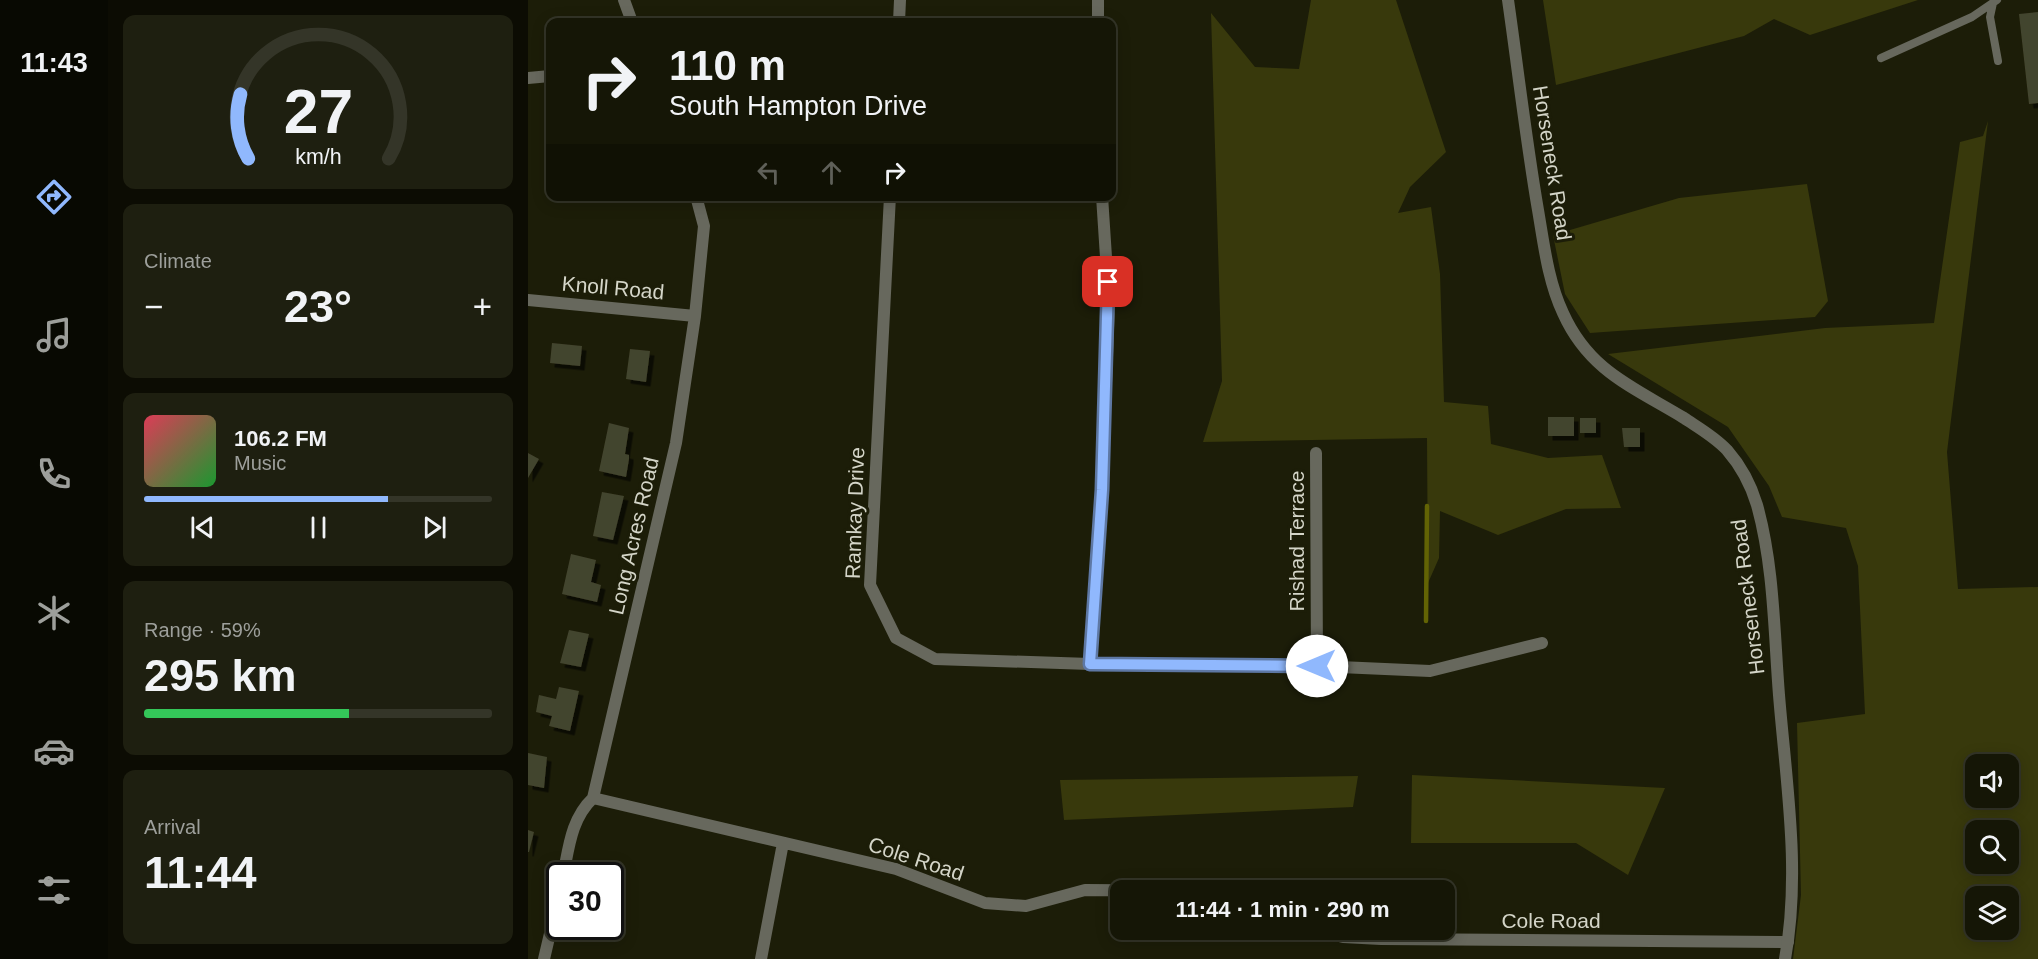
<!DOCTYPE html>
<html lang="en">
<head>
<meta charset="utf-8">
<style>
	:root { --surface:#151606; --page:#1e1f10; --text:#f1f3f6; --muted:#9d9f9b; --line:#343528; --accent:#90b8fd }
	body { margin:0; font-family:Helvetica,sans-serif; background:var(--page); color:var(--text); height:100vh; display:flex; flex-direction:column; font-size:22px; white-space:nowrap }
	* { box-sizing:border-box; margin:0 }
	p { font-size:20px; color:var(--muted) }
	.icon { flex:none; width:33px; height:33px; fill:none; stroke:currentColor; stroke-width:2; stroke-linecap:round; stroke-linejoin:round }
	.map { position:relative; flex:1; overflow:hidden }
	.sheet { display:flex; flex-direction:column; gap:15px; padding:15px; background:#0c0c03; width:420px }
	.sheet>* { flex:none }
	.guide { position:absolute; left:18px; top:18px; width:570px; height:183px; border-radius:12px; box-shadow:0 3px 15px #0003,0 0 0 2px var(--line); background:#151606; color:var(--text); overflow:hidden }
	.buttons { position:absolute; left:1437px; top:754px; display:grid; gap:12px }
	.buttons a { display:grid; place-items:center; width:54px; height:54px; border-radius:12px; background:var(--surface); box-shadow:0 3px 15px #0003,0 0 0 2px var(--line); font-size:30px }
	.speed { position:absolute; left:18px; top:862px; display:flex; gap:12px; font-size:30px; font-weight:700; text-align:center }
	.speed>* { display:grid; place-content:center; width:78px; height:78px; border-radius:50%; background:var(--surface); box-shadow:0 3px 15px #0003,0 0 0 2px var(--line); line-height:1 }
	.speed .limit { border:3px solid #111; border-radius:9px; background:#fff; color:#111 }
	.pin { position:absolute; display:grid; place-items:center; width:51px; height:51px; color:#fff; margin:-26px; border-radius:12px; box-shadow:0 3px 9px #0006 }
	.me { position:absolute; width:66px; margin:-33px; rotate:270deg; stroke-linejoin:round; filter:drop-shadow(0 0 4px #0008) }
	.turn { display:flex; align-items:center; gap:21px; height:126px; padding:0 24px; font-size:27px }
	.turn .icon { width:78px; height:78px; stroke-width:2.5 }
	.turn b { display:block; font-size:42px; line-height:51px }
	.lanes { display:flex; align-items:center; height:57px; padding:0 24px; background:#0003; justify-content:center; gap:30px; direction:ltr }
	.lanes .off { opacity:.35 }
	.big { font-size:45px; font-weight:700; line-height:1.1 }
	.sheet .widget { flex:1; display:flex; flex-direction:column; justify-content:center; gap:9px; min-width:0; padding:0 21px; border-radius:12px; background:var(--page) }
	.sheet .dial { align-items:center; gap:0 }
	.dial svg { height:156px; overflow:visible; fill:none; stroke:var(--line); stroke-width:7; stroke-linecap:round; text-anchor:middle }
	.dial text { fill:var(--text); stroke:none }
	.song { display:flex; align-items:center; gap:18px }
	.cover { width:72px; height:72px; border-radius:9px; background:linear-gradient(135deg,hsl(350 70% 55%),hsl(130 70% 35%)) }
	.played { height:6px; border-radius:3px; background:linear-gradient(90deg,var(--accent) 70%,var(--line) 70%) }
	.keys { display:flex; justify-content:space-around; direction:ltr }
	.heat { display:flex; justify-content:space-between; align-items:center; font-size:33px; direction:ltr }
	.charge { height:9px; border-radius:4px; background:linear-gradient(90deg,#34c759 59%,var(--line) 0) }
	.trip { position:absolute; left:582px; top:880px; width:345px; height:60px; border-radius:12px; background:var(--surface); box-shadow:0 3px 15px #0003,0 0 0 2px var(--line); font-weight:700; line-height:60px; text-align:center }
	main { display:flex; flex:1; min-height:0 }
	.menu { display:flex; flex-direction:column; width:108px; justify-content:space-around; align-items:center; background:#080902; color:var(--muted) }
	.menu .icon { width:42px; height:42px }
	.menu .selected { color:var(--accent) }
	.menu b { font-size:27px; color:var(--text) }
	.map>svg:first-child { display:block }
	.green { fill:#38390c; fill-rule:evenodd }
	.lines { fill:none; stroke-linecap:round; stroke-linejoin:round }
	.stream { stroke:#626304; stroke-width:4.5 }
	.building { fill:#43442e; filter:url(#shadow) }
	.service { stroke:#67685d; stroke-width:8 }
	.minor { stroke:#67685d; stroke-width:12 }
	.tertiary { stroke:#67685d; stroke-width:12 }
	.route-casing { stroke:#5e78a4; stroke-width:15 }
	.route { stroke:#90b8fd; stroke-width:10 }
	.labels { text-anchor:middle; stroke-width:6; stroke-linejoin:round; paint-order:stroke }
	.street-label { font-size:21px; fill:#d4d5c8; stroke:#1c1d08 }
</style>
</head>
<body>
<main>
<nav class="menu">
<b>11:43</b>
<svg class="icon selected" aria-label="directions" viewBox="0 0 24 24"><path d="M12 3l9 9-9 9-9-9zM9 14v-3h6M13 9l2 2-2 2"/></svg>
<svg class="icon" aria-label="music" viewBox="0 0 24 24"><path d="M9 18V5l10-2v13"/><circle cx="6" cy="18" r="3"/><circle cx="16" cy="16" r="3"/></svg>
<svg class="icon" aria-label="phone" viewBox="0 0 24 24"><path d="M5 4h4l2 5-3 2q2 4 5 5l2-3 5 2v4C11 20 4 13 5 4z"/></svg>
<svg class="icon" aria-label="climate" viewBox="0 0 24 24"><path d="M12 3v18M4 7l16 10M4 17L20 7"/></svg>
<svg class="icon" aria-label="car" viewBox="0 0 24 24"><path d="M5 17H2v-5l4-1 3-4h7l3 4 3 1v5h-3M9 17h6M6 11h13"/><circle cx="7" cy="17" r="2"/><circle cx="17" cy="17" r="2"/></svg>
<svg class="icon" aria-label="filters" viewBox="0 0 24 24"><path d="M4 7h16M4 17h16"/><circle cx="9" cy="7" r="2"/><circle cx="15" cy="17" r="2"/></svg>
</nav>
<section class="sheet">
<div class="widget dial"><svg viewBox="0 0 100 80">
<path d="M14 69A42 42 0 1 1 86 69"/>
<path d="M14 69A42 42 0 0 1 10 36" stroke="#90b8fd"/>
<text x="50" y="56" font-size="32" font-weight="700">27</text>
<text x="50" y="72" font-size="11">km/h</text>
</svg></div>
<div class="widget"><p>Climate</p>
<div class="heat"><a>−</a><b class="big">23°</b><a>+</a></div>
</div>
<div class="widget">
<div class="song"><i class="cover"></i><div><b>106.2 FM</b><p>Music</p></div></div>
<div class="played"></div>
<div class="keys"><svg class="icon" aria-label="previous" viewBox="0 0 24 24"><path d="M18 5L8 12l10 7zM5 5v14"/></svg><svg class="icon" aria-label="pause" viewBox="0 0 24 24"><path d="M8 5v14M16 5v14"/></svg><svg class="icon" aria-label="next" viewBox="0 0 24 24"><path d="M6 5l10 7-10 7zM19 5v14"/></svg></div>
</div>
<div class="widget"><p>Range · 59%</p><b class="big">295 km</b><div class="charge"></div></div>
<div class="widget"><p>Arrival</p><b class="big">11:44</b></div>
</section>
<div class="map">
<svg width="1510" height="959" viewBox="0 0 1510 959">
	<defs>
		<filter id="shadow"><feDropShadow dx="4.5" dy="4.5" stdDeviation="0" flood-color="#0009"/></filter>
	</defs>
	<rect width="100%" height="100%" fill="#1c1d08"/>
	<path class="green" d="M783,0H868L918,152L882,187L870,213L903,207L912,274L916,402L960,406L963,444L1020,458L1074,455L1093,508L1038,509L970,535L912,511L911,558L900,583L899,438L675,442L694,381L683,13L727,67L771,69Z
		M1015,0H1390L1282,35L1246,19L1216,36L1028,85Z
		M1460,121L1419,452L1430,589L1510,587V959H1265L1273,895L1269,723L1337,714L1330,566L1318,528L1254,517L1241,486L1200,427L1080,354L1297,328L1406,323L1432,142L1455,136ZM1448,765H1480V798H1448ZM1448,831H1480V864H1448ZM1448,897H1480V930H1448Z
		M1279,184L1300,301L1287,317L1062,333L1037,294L1025,235L1151,198Z
		M884,775L1137,788L1100,875L1048,843H883Z
		M830,776L825,807L536,820L532,780Z"/>
	<g class="lines">
		<path class="stream" d="M898,621L899,506"/>
	</g>
	<path class="building" d="M1510,12V103L1501,104L1491,14Z
		M24,343L54,346L52,366L22,363Z
		M102,349L122,351L118,382L98,379Z
		M1020,417H1046V436H1020Z
		M1052,418H1068V433H1052Z
		M81,423L101,428L97,454L101,455V459L98,477L71,471Z
		M1094,428H1112V447H1096Z
		M0,453L11,459L0,478Z
		M74,492L96,496L85,540L65,536Z
		M43,554L68,560L63,582L73,585L69,602L34,594Z
		M41,630L61,634L53,667L32,663Z
		M31,687L51,691L42,731L21,726L24,716L8,712L11,695L28,699Z
		M0,753L19,757L16,788L0,785Z
		M0,830L6,832L1,852H0Z"/>
	<g class="lines">
		<path class="service" d="M1465,3L1462,17L1470,61
			M1353,58L1444,17L1469,0"/>
		<path class="minor" d="M96,0L104,22
			M371,22L372,0
			M570,22V0
			M0,78L22,76
			M362,196L342,585L368,638L407,659L562,664L789,666L902,671L1014,643
			M0,300L167,316
			M788,453L789,666
			M562,664L574,490L581,303L574,196
			M65,798L368,869L457,903L498,906L557,890L703,891
			M35,876C41,847 43,819 65,798L148,443L167,316L176,226L168,196
			M787,930L815,937L853,939L1260,942
			M16,959L32,891
			M233,959L255,843"/>
		<path class="tertiary" d="M980,0C990,70 998,140 1010,210C1016,245 1020,281 1035,313C1061,371 1105,387 1156,418C1171,428 1187,437 1199,450C1213,466 1223,485 1229,505C1246,566 1246,632 1251,695C1258,782 1273,872 1257,959"/>
	</g>
	<g class="lines">
		<defs>
			<path id="route" d="M580,282L574,490L562,664L789,666"/>
		</defs>
		<use href="#route" class="route-casing"/>
		<use href="#route" class="route"/>
	</g>
	<g class="labels">
		<g class="street-label">
			<text transform="translate(1024 163) rotate(81)" y="7">Horseneck Road</text>
			<text transform="translate(85 288) rotate(5)" y="7">Knoll Road</text>
			<text transform="translate(327 513) rotate(-88)" y="7">Ramkay Drive</text>
			<text transform="translate(106 536) rotate(-77)" y="7">Long Acres Road</text>
			<text transform="translate(769 541) rotate(-90)" y="7">Rishad Terrace</text>
			<text transform="translate(1220 597) rotate(-97)" y="7">Horseneck Road</text>
			<text transform="translate(388 859) rotate(18)" y="7">Cole Road</text>
			<text x="1023" y="928">Cole Road</text>
		</g>
	</g>
</svg>
<div class="buttons">
<a><svg class="icon" aria-label="sound" viewBox="0 0 24 24"><path d="M4 9h4l5-4v14l-5-4H4zM17 9q2 3 0 6"/></svg></a>
<a><svg class="icon" aria-label="search" viewBox="0 0 24 24"><circle cx="10" cy="10" r="6"/><path d="M15 15l6 6"/></svg></a>
<a><svg class="icon" aria-label="layers" viewBox="0 0 24 24"><path d="M12 4l9 5-9 5-9-5zM3 14l9 5 9-5"/></svg></a>
</div>
<div class="speed"><div class="limit">30</div></div>
<div class="pin" style="left:580px;top:282px;background:#d93025"><svg class="icon" aria-label="arrive" viewBox="0 0 24 24"><path d="M6 21V4h12l-3 4 3 4H6"/></svg></div>
<svg class="me" style="left:789px;top:666px" viewBox="-20 -20 40 40"><circle r="19" fill="#fff"/><path d="M0-13L10 11 0 6-10 11z" fill="#90b8fd"/></svg>
<div class="trip">11:44 · 1 min · 290 m</div>
<div class="guide">
<div class="turn"><svg class="icon" aria-label="right" viewBox="0 0 24 24"><path d="M7 20v-9h11M14 6l5 5-5 5"/></svg><div><b>110 m</b>South Hampton Drive</div></div>
<div class="lanes"><svg class="icon off" aria-label="left" viewBox="0 0 24 24"><path d="M17 20v-9H6M10 6l-5 5 5 5"/></svg><svg class="icon off" aria-label="ahead" viewBox="0 0 24 24"><path d="M12 20V5M6 11l6-6 6 6"/></svg><svg class="icon" aria-label="right" viewBox="0 0 24 24"><path d="M7 20v-9h11M14 6l5 5-5 5"/></svg></div>
</div>
</div>
</main>
</body>
</html>
